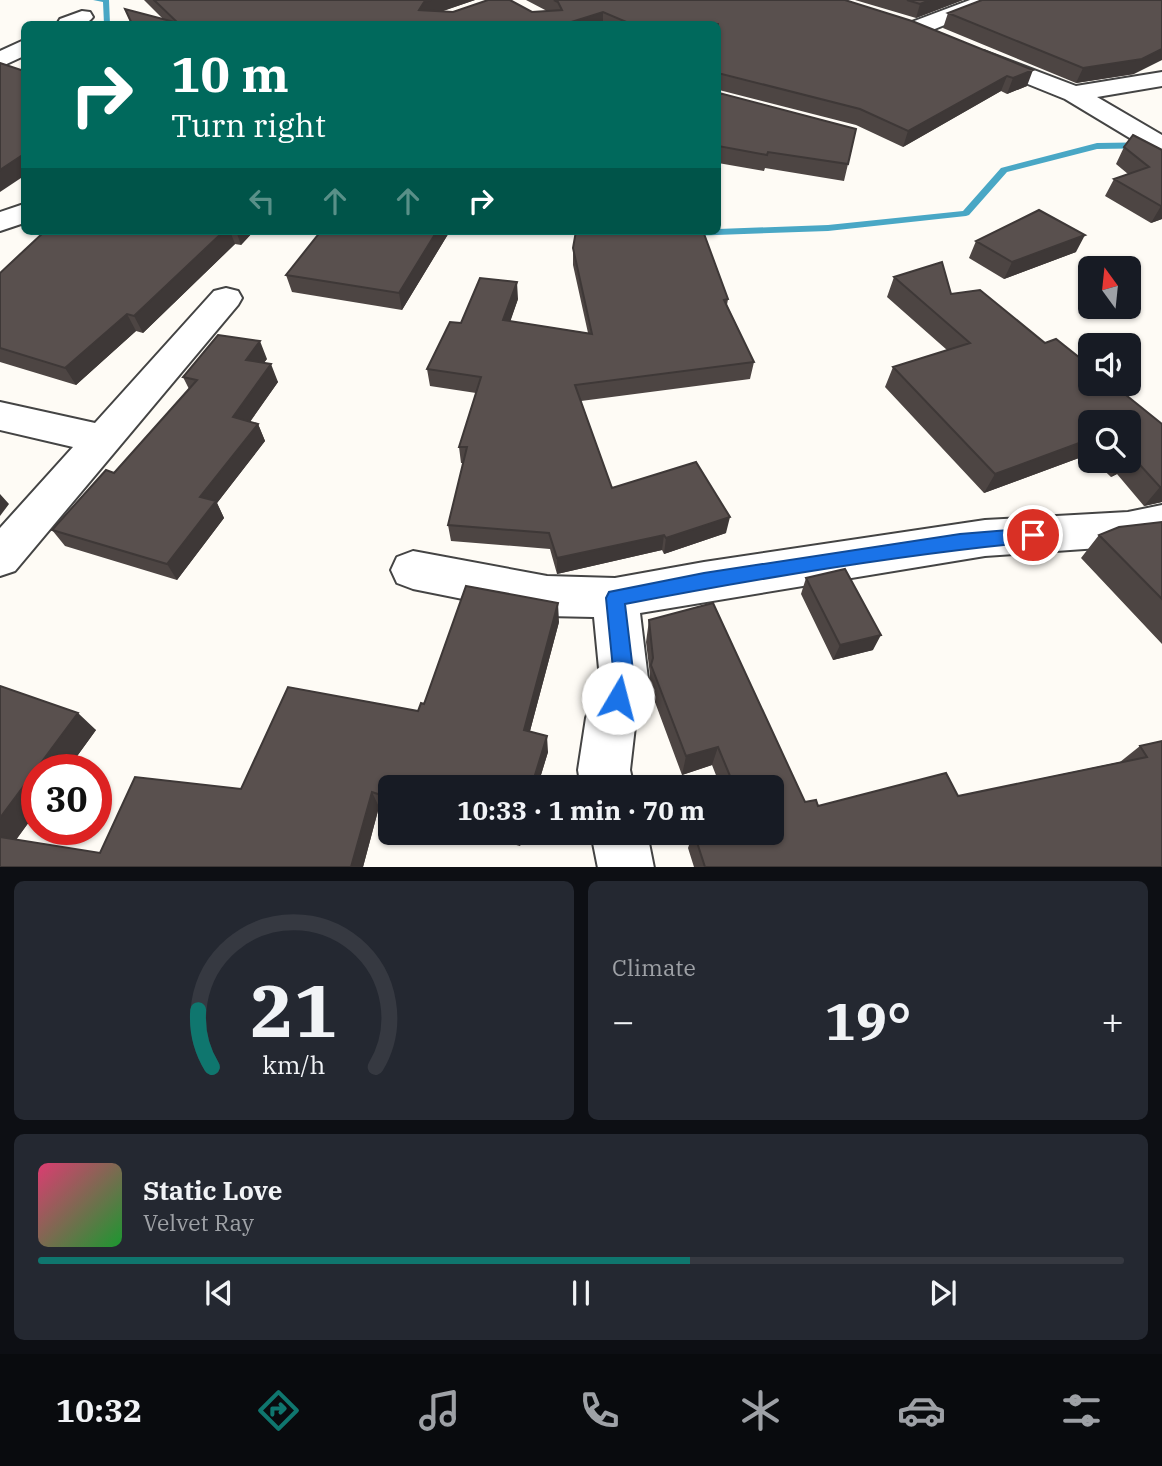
<!DOCTYPE html>
<html lang="en">
<head>
<meta charset="utf-8">
<style>
	:root { --surface:#171b24; --page:#242831; --text:#f1f3f6; --muted:#9ea1a6; --line:#363941; --accent:#0f766e }
	body { margin:0; font-family:"IBM Plex Serif",serif; background:var(--page); color:var(--text); height:100vh; display:flex; flex-direction:column; font-size:26px; white-space:nowrap }
	* { box-sizing:border-box; margin:0 }
	p { font-size:23px; color:var(--muted) }
	.icon { flex:none; width:38px; height:38px; fill:none; stroke:currentColor; stroke-width:2; stroke-linecap:round; stroke-linejoin:round }
	.map { position:relative; height:867px; overflow:hidden }
	.side { display:flex; flex-direction:column; gap:14px; padding:14px; background:#0d0f14; flex:1 }
	.side>* { flex:none }
	.hud { position:absolute; left:21px; top:21px; width:700px; height:214px; border-radius:10px; box-shadow:0 2px 5px #0004; background:#00695c; color:#fff; overflow:hidden }
	.needle { width:46px; rotate:345deg }
	.controls { position:absolute; left:1078px; top:256px; display:grid; gap:14px }
	.controls a { display:grid; place-items:center; width:63px; height:63px; border-radius:10px; background:var(--surface); box-shadow:0 2px 5px #0004; font-size:35px }
	.speed { position:absolute; left:21px; top:754px; display:flex; gap:14px; font-size:35px; font-weight:700; text-align:center }
	.speed>* { display:grid; place-content:center; width:91px; height:91px; border-radius:50%; background:var(--surface); box-shadow:0 2px 5px #0004; line-height:1 }
	.speed .limit { border:10px solid #d22; background:#fff; color:#111 }
	.pin { position:absolute; display:grid; place-items:center; width:60px; height:60px; color:#fff; margin:-30px; border:4px solid #fff; border-radius:50%; box-shadow:0 2px 7px #0007 }
	.me { position:absolute; width:77px; margin:-38px; rotate:8deg; stroke-linejoin:round; filter:drop-shadow(0 0 5px #0008) }
	.turn { display:flex; align-items:center; gap:24px; height:147px; padding:0 35px; font-size:32px }
	.turn .icon { width:91px; height:91px; stroke-width:2.5 }
	.turn b { display:block; font-size:49px; line-height:60px }
	.lanes { display:flex; align-items:center; height:66px; padding:0 35px; background:#0003; justify-content:center; gap:35px; direction:ltr }
	.lanes .off { opacity:.35 }
	.big { font-size:52px; font-weight:800; line-height:1.1 }
	.side .widget { flex:1; display:flex; flex-direction:column; justify-content:center; gap:10px; min-width:0; padding:0 24px; border-radius:10px; background:var(--page) }
	.side .dial { align-items:center; gap:0 }
	.dial svg { height:182px; overflow:visible; fill:none; stroke:var(--line); stroke-width:7; stroke-linecap:round; text-anchor:middle }
	.dial text { fill:var(--text); stroke:none }
	.song { display:flex; align-items:center; gap:21px }
	.cover { width:84px; height:84px; border-radius:10px; background:linear-gradient(135deg,hsl(340 70% 55%),hsl(130 70% 35%)) }
	.played { height:7px; border-radius:4px; background:linear-gradient(90deg,var(--accent) 60%,var(--line) 60%) }
	.keys { display:flex; justify-content:space-around; direction:ltr }
	.heat { display:flex; justify-content:space-between; align-items:center; font-size:38px; direction:ltr }
	.side .tiles { flex:1; display:grid; gap:14px; grid-template-columns:1fr 1fr }
	.widget:last-child { grid-column:span 2 }
	.trip { position:absolute; left:378px; top:775px; width:406px; height:70px; border-radius:10px; background:var(--surface); box-shadow:0 2px 5px #0004; font-weight:800; line-height:70px; text-align:center }
	.menu { display:flex; height:112px; justify-content:space-around; align-items:center; background:#090b0e; color:var(--muted) }
	.menu .icon { width:49px; height:49px }
	.menu .on { color:var(--accent) }
	.menu b { font-size:32px; color:var(--text) }
	.map>svg:first-child { display:block }
	.lines { fill:none; stroke-linecap:round; stroke-linejoin:round }
	.stream { fill:#49a7c5; fill-rule:evenodd }
	.minor-casing { stroke:#444; stroke-width:4 }
	.minor { fill:#fff; fill-rule:evenodd }
	.wall { fill:#4d4543 }
	.shaded-wall { fill:#3e3837 }
	.building { fill:#59504e; stroke:#3e3837; stroke-width:2 }
	.route { fill:#1a73e8; stroke:#114b97; stroke-width:2 }
</style>
</head>
<body>
<div class="map">
<svg width="1162" height="868" viewBox="0 0 1162 868">
	<rect width="100%" height="100%" fill="#fefbf5"/>
	<g class="lines">
		<path class="stream" d="M93,0H109L110,24H104L103,2Z
			M1162,142V148L1097,149L1007,172L969,215L966,216L828,231L689,236L684,233L686,231H718V229L828,225L963,211L1001,168L1097,143Z
			M631,231H666L668,233C660,238 639,236 631,231Z"/>
		<defs>
			<path id="minor" d="M970,0H999L996,4L925,33H909L906,28L909,23Z
				M82,11L90,12L93,17C85,28 69,25 57,24L60,19Z
				M24,40V56L0,67V51Z
				M984,51L1076,86L1162,72V86L1097,97L1162,135V154L1153,152L1065,99L976,63L973,58L976,53Z
				M24,204V223L0,231V212Z
				M226,288L238,291L242,298L238,305L15,571L0,576V528L73,447L0,430V402L95,423L214,291Z
				M1162,505V539L1128,546L985,556L640,613L648,679L636,718L630,770L634,788H581L578,770L586,718L600,679L594,617L547,616L413,589L397,583L391,570L397,557L413,551L547,576L615,578L704,562L985,520L1128,512Z
				M591,833H647L654,868H598Z"/>
		</defs>
		<use href="#minor" class="minor-casing"/>
		<use href="#minor" class="minor"/>
	</g>
	<path class="wall" d="M144,0H475L442,11L453,12L547,11L526,0H845L912,21L1027,86L1007,94L1001,91L903,147L856,125L719,90V93L848,164L844,181L765,168L764,171L718,163V24H131L125,9L164,20Z
		M855,0H963L916,18Z
		M948,13L1134,74L1076,83L943,28Z
		M1124,147L1162,150V219L1151,223L1105,196L1114,179L1128,174L1116,164Z
		M45,231H254L241,245L235,244L143,333L136,331L76,385L0,362V273Z
		M450,231L402,310L292,292L286,275Z
		M631,233L728,299L727,305L754,362L750,379L581,401L612,488L726,533L664,554L662,550L557,574L550,549L451,541L448,525L463,463H461L459,447L476,393L430,386L427,369L461,323L518,299L510,321L588,333L573,265V248Z
		M976,241L1076,252L1004,279L969,258Z
		M894,277L951,294L1045,343L1162,424V502L1144,506L1117,474L1111,477L1093,460H1129V422H1090V458L1087,455L984,493L885,387L893,367L947,350L887,297Z
		M267,359L263,363L278,382L250,422L258,424L265,441L217,503L224,518L177,580L65,546L52,530L114,473L189,389L183,377Z
		M1162,522V644L1081,558L1099,535Z
		M806,578L873,650L833,660L801,594Z
		M649,620L805,802L818,806L958,796L1120,762L1140,746L1162,741V867H694L688,848L693,833H772V788H721L712,765L682,775L649,686L650,675L646,642Z
		M559,622L530,731L548,752L537,788H390V810L379,807L363,867H0V686L96,730L67,770H37V811L16,840L100,853L241,789L418,711L424,704Z
		M473,833H524L520,846Z"/>
	<path class="shaded-wall" d="M431,0H475L426,17L419,10L424,2Z
		M930,0H963L916,18L920,4Z
		M603,12V24H565Z
		M1162,49V60L1134,74L1076,83L1083,68Z
		M1033,70L1027,86L1007,94L1013,78Z
		M1007,76L1001,91L903,147L908,131Z
		M24,154V176L0,192V170Z
		M1161,206H1162V219L1151,223Z
		M224,231H230L235,244L143,333L134,316Z
		M236,231H254L241,245Z
		M437,231H450L402,310L399,293Z
		M1085,235L1076,252L1004,279L1012,262Z
		M517,282L518,299L505,337L503,320Z
		M127,314L136,331L76,385L65,368Z
		M260,341L267,359L253,377L246,360Z
		M271,364L278,382L241,434L233,417Z
		M258,424L265,441L217,503L224,518L177,580L167,564L200,497Z
		M1090,439V450L1087,455L984,493L995,474Z
		M1123,460H1127L1117,474L1111,477Z
		M1160,487H1162V502L1144,506Z
		M0,494L9,504L0,516Z
		M730,517L726,533L664,554L666,538Z
		M664,535L662,550L557,574V558Z
		M558,603L559,622L526,746L524,730Z
		M881,635L873,650L833,660L840,645Z
		M78,713L96,730L67,770H37V811L9,849L0,843V818Z
		M547,736L548,752L537,788H531Z
		M718,747L712,765L682,775L686,756Z
		M372,792L379,807L363,867H351Z
		M518,833H524L520,846Z"/>
	<path class="building" d="M154,0H431L424,2L419,10L453,12L488,0H510L532,12L562,10L558,2L554,0H845L912,21L1033,70L1013,78L1007,76L908,131L860,109L718,73L719,93L856,129L848,164L768,152L767,155L718,146V24H631L603,12L565,24H132L125,9L178,23Z
		M907,0H930L920,4Z
		M982,0H1162V49L1142,59L1083,68L948,13Z
		M0,63L24,71V154L0,170Z
		M1133,135L1162,150V206H1161L1114,179L1149,167L1124,147Z
		M1039,210L1085,235L1012,262L976,241Z
		M45,231H224L134,316L127,314L65,368L0,348V273Z
		M321,231H437L399,293L286,275Z
		M576,231H631V233L703,231L728,299L724,300L754,362L575,385L612,488L696,462L730,517L666,538L664,535L557,558L549,533L448,525L467,447H459L481,377L427,369L450,322L461,323L480,278L517,282L503,320L592,334L573,248Z
		M942,262L951,294L980,290L1045,343L1056,339L1090,366V383H1111L1162,424V487H1160L1131,455L1129,456V422H1090V439L995,474L893,367L970,343L894,277Z
		M218,335L260,341L246,360L271,364L233,417L258,424L200,497L216,501L167,564L52,530L106,470L114,473L197,380L183,377Z
		M1162,522V599L1099,535L1119,527Z
		M845,569L881,635L840,645L806,578Z
		M466,586L558,603L524,730L547,736L531,788H390V798L372,792L351,867H0V837L100,853L135,777L241,789L288,687L418,711L421,703L424,704Z
		M713,603L805,802L816,800L818,806L946,773L958,796L1147,757L1140,746L1162,741V867H705L694,833H772V788H735L718,747L686,756L651,665L653,658L649,620Z
		M0,686L78,713L0,818Z"/>
	<path class="route" d="M1033,528L1039,530L1042,535L1039,540L1033,542C896,555 760,578 625,604L634,679L625,705L618,708L610,705L607,698L614,679L606,598L609,592L704,573L960,534Z"/>
</svg>
<div class="controls">
<a><svg class="needle" viewBox="-14 -14 28 28"><path d="M0-13l5 13h-10z" fill="#e53935"/><path d="M0 13l5-13h-10z" fill="#9ea1a6"/></svg></a>
<a><svg class="icon" aria-label="sound" viewBox="0 0 24 24"><path d="M4 9h4l5-4v14l-5-4H4zM17 9q2 3 0 6"/></svg></a>
<a><svg class="icon" aria-label="search" viewBox="0 0 24 24"><circle cx="10" cy="10" r="6"/><path d="M15 15l6 6"/></svg></a>
</div>
<div class="speed"><div class="limit">30</div></div>
<div class="pin" style="left:1033px;top:535px;background:#d93025"><svg class="icon" aria-label="arrive" viewBox="0 0 24 24"><path d="M6 21V4h12l-3 4 3 4H6"/></svg></div>
<svg class="me" style="left:618px;top:698px" viewBox="-20 -20 40 40"><circle r="19" fill="#fff"/><path d="M0-13L10 11 0 6-10 11z" fill="#1a73e8"/></svg>
<div class="trip">10:33 · 1 min · 70 m</div>
<div class="hud">
<div class="turn"><svg class="icon" aria-label="right" viewBox="0 0 24 24"><path d="M7 20v-9h11M14 6l5 5-5 5"/></svg><div><b>10 m</b>Turn right</div></div>
<div class="lanes"><svg class="icon off" aria-label="left" viewBox="0 0 24 24"><path d="M17 20v-9H6M10 6l-5 5 5 5"/></svg><svg class="icon off" aria-label="ahead" viewBox="0 0 24 24"><path d="M12 20V5M6 11l6-6 6 6"/></svg><svg class="icon off" aria-label="ahead" viewBox="0 0 24 24"><path d="M12 20V5M6 11l6-6 6 6"/></svg><svg class="icon" aria-label="right" viewBox="0 0 24 24"><path d="M7 20v-9h11M14 6l5 5-5 5"/></svg></div>
</div>
</div>
<section class="side">
<div class="tiles">
<div class="widget dial"><svg viewBox="0 0 100 80">
<path d="M14 69A42 42 0 1 1 86 69"/>
<path d="M14 69A42 42 0 0 1 8 44" stroke="#0f766e"/>
<text x="50" y="56" font-size="32" font-weight="700">21</text>
<text x="50" y="72" font-size="11">km/h</text>
</svg></div>
<div class="widget"><p>Climate</p>
<div class="heat"><a>−</a><b class="big">19°</b><a>+</a></div>
</div>
<div class="widget">
<div class="song"><i class="cover"></i><div><b>Static Love</b><p>Velvet Ray</p></div></div>
<div class="played"></div>
<div class="keys"><svg class="icon" aria-label="previous" viewBox="0 0 24 24"><path d="M18 5L8 12l10 7zM5 5v14"/></svg><svg class="icon" aria-label="pause" viewBox="0 0 24 24"><path d="M8 5v14M16 5v14"/></svg><svg class="icon" aria-label="next" viewBox="0 0 24 24"><path d="M6 5l10 7-10 7zM19 5v14"/></svg></div>
</div>
</div>
</section>
<nav class="menu">
<b>10:32</b>
<svg class="icon on" aria-label="directions" viewBox="0 0 24 24"><path d="M12 3l9 9-9 9-9-9zM9 14v-3h6M13 9l2 2-2 2"/></svg>
<svg class="icon" aria-label="music" viewBox="0 0 24 24"><path d="M9 18V5l10-2v13"/><circle cx="6" cy="18" r="3"/><circle cx="16" cy="16" r="3"/></svg>
<svg class="icon" aria-label="phone" viewBox="0 0 24 24"><path d="M5 4h4l2 5-3 2q2 4 5 5l2-3 5 2v4C11 20 4 13 5 4z"/></svg>
<svg class="icon" aria-label="climate" viewBox="0 0 24 24"><path d="M12 3v18M4 7l16 10M4 17L20 7"/></svg>
<svg class="icon" aria-label="car" viewBox="0 0 24 24"><path d="M5 17H2v-5l4-1 3-4h7l3 4 3 1v5h-3M9 17h6M6 11h13"/><circle cx="7" cy="17" r="2"/><circle cx="17" cy="17" r="2"/></svg>
<svg class="icon" aria-label="filters" viewBox="0 0 24 24"><path d="M4 7h16M4 17h16"/><circle cx="9" cy="7" r="2"/><circle cx="15" cy="17" r="2"/></svg>
</nav>
</body>
</html>
